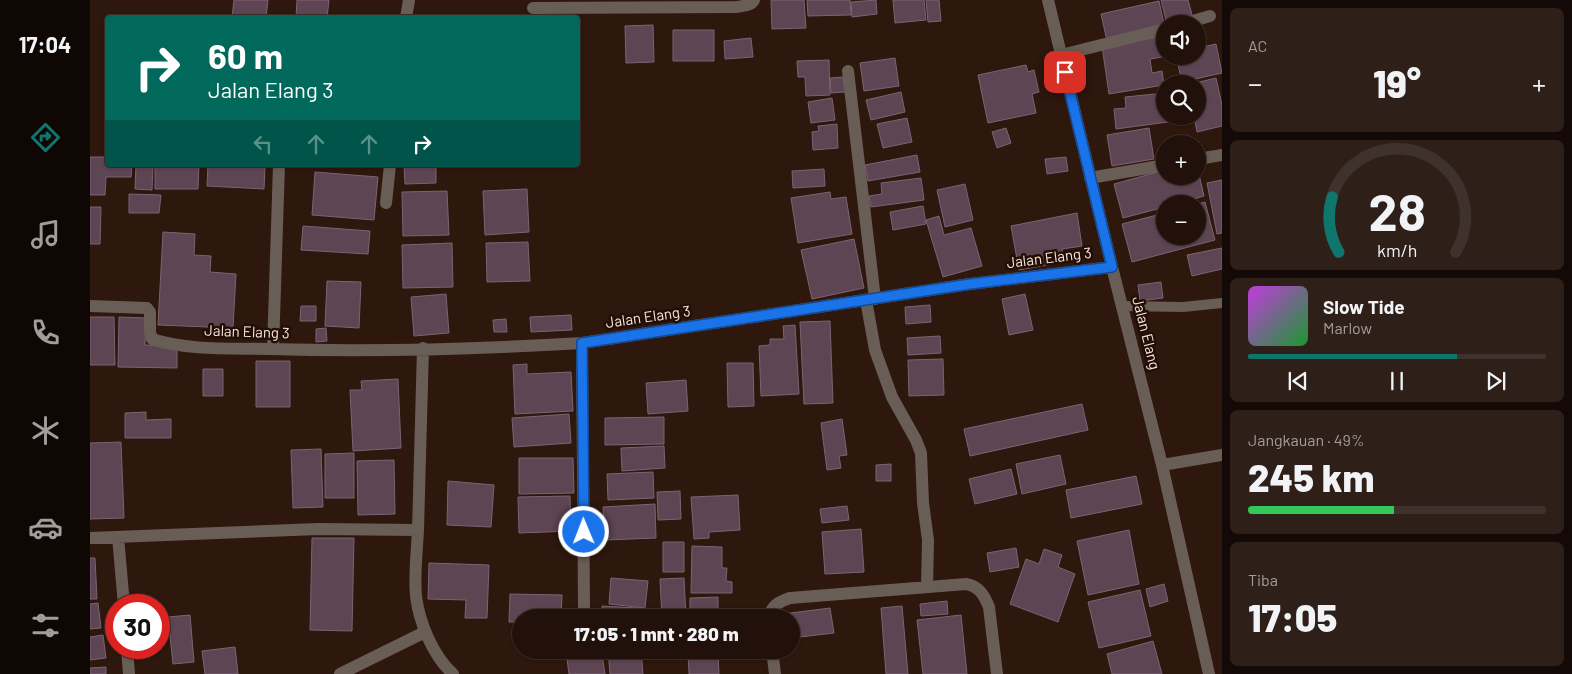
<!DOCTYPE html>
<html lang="id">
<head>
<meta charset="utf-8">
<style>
	:root { --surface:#22110a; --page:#2e1f18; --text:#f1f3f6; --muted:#a29d9c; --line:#3f312b; --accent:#0f766e }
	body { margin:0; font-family:Barlow,sans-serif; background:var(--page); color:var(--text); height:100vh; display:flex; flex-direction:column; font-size:19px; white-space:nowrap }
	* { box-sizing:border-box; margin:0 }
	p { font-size:16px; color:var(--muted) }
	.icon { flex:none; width:28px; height:28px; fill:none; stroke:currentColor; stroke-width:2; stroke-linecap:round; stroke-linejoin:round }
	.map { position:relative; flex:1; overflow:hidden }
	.drawer { display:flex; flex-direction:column; gap:8px; padding:8px; background:#130906; width:350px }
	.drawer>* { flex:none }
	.banner { position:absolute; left:15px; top:15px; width:475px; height:152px; border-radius:5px; box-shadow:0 1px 4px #0004,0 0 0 1px var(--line); background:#00695c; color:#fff; overflow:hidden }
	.fabs { position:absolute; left:1066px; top:15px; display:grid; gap:10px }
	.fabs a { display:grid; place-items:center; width:50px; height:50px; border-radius:50%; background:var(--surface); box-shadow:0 1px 4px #0004,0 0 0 1px var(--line); font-size:25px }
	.speed { position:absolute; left:15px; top:594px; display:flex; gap:10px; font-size:25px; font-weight:700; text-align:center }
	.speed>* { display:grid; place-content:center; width:65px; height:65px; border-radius:50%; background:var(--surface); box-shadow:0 1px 4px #0004,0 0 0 1px var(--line); line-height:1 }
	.speed .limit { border:8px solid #d22; background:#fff; color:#111 }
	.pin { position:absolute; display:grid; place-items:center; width:42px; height:42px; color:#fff; margin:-21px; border-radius:10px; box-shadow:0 2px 8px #0006 }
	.me { position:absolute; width:55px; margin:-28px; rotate:359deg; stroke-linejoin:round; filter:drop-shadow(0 0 4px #0008) }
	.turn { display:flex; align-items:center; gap:18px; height:105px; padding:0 20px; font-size:22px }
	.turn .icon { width:65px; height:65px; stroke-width:2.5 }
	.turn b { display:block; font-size:35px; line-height:42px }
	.lanes { display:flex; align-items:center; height:48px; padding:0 20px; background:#0003; justify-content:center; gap:25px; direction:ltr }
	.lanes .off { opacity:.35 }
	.big { font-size:38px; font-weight:800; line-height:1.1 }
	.drawer .widget { flex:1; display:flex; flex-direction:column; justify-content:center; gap:8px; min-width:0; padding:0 18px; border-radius:8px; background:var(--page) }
	.drawer .dial { align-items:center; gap:0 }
	.dial svg { height:130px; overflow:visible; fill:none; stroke:var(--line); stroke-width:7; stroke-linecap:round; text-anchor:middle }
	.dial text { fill:var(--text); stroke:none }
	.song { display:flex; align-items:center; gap:15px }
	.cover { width:60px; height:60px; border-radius:8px; background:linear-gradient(135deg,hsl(290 70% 55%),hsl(130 70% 35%)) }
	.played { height:5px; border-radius:2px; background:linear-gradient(90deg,var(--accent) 70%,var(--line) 70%) }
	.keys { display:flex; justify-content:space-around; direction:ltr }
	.heat { display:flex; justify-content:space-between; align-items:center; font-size:28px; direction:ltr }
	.charge { height:8px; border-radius:4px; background:linear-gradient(90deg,#34c759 49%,var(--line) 0) }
	.trip { position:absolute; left:422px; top:609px; width:288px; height:50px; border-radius:25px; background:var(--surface); box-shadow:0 1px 4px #0004,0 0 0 1px var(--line); font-weight:800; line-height:50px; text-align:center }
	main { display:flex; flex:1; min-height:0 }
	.tab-bar { display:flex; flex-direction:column; width:90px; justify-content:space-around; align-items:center; background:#0e0704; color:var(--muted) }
	.tab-bar .icon { width:35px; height:35px }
	.tab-bar .selected { color:var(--accent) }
	.tab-bar b { font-size:22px; color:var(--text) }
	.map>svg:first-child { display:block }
	.building { fill:#5e4554; stroke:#7d6373 }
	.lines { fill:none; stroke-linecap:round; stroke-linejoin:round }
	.service { stroke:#685e56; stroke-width:10 }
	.minor { stroke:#685e56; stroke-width:12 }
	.route-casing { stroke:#114b97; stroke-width:12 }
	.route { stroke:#1a73e8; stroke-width:9 }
	.labels { text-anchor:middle; stroke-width:5; stroke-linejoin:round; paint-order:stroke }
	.street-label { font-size:15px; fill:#f7e6df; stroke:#230e05 }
</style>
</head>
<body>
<main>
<nav class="tab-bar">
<b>17:04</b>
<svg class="icon selected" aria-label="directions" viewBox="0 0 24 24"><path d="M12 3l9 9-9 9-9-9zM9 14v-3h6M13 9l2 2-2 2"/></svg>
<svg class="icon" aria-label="music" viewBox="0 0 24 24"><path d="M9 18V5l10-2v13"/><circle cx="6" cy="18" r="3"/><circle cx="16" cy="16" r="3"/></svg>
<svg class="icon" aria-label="phone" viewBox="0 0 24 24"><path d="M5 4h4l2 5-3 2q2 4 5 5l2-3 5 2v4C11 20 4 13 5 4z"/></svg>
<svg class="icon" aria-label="climate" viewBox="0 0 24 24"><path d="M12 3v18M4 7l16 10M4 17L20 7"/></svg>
<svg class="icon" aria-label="car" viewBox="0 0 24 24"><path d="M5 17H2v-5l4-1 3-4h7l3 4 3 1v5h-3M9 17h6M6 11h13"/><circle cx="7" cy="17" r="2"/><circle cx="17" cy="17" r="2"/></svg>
<svg class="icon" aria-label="filters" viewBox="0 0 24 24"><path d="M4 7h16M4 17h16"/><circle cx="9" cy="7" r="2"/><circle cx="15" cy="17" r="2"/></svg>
</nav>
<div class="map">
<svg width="1132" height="674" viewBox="0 0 1132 674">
	<rect width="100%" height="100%" fill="#2e170d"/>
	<path class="building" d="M144,0H178L176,18H142Z
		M207,0H239L237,18H206Z
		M681,0H714L716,28L682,29Z
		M717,0H760L761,15L718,16Z
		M786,0L787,14L762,17L761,2Z
		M803,0H834L836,20L805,23Z
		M836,0H849L851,21L838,22Z
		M1071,0H1098L1103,18L1077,24Z
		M1069,1L1075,28L1017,41L1011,14Z
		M563,25L564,62L536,63L535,26Z
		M583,30H624V61H583Z
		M1069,37L1072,57L1060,59L1062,73L1072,71L1074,85L1019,94L1012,46Z
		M661,38L663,57L635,59L634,41Z
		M1126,44L1132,73L1092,82L1086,56H1108V48Z
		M805,58L809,86L774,91L770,63Z
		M739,60L740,95L716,96L715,77H708L707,61Z
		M936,65L938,72L944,70L949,92L942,94L946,113L898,123L888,75Z
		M753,77L755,92L741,93L740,78Z
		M1126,78L1132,105V126L1107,132L1104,116H1108V84H1101Z
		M811,92L815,112L781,120L776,100Z
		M1075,93V116H1078V122L1026,129L1024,109L1036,108L1035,97Z
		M742,98L745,120L721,123L718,102Z
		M817,118L822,142L793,148L787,124Z
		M15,123H18V151H16Z
		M747,124L748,148L723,150L722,132L729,131L728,126Z
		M916,128L921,143L907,148L902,132Z
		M1059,128L1064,159L1022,166L1017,135Z
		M827,155L830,172L778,181L775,165Z
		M0,157H18V165H42L41,177H16L15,195H0Z
		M976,157L978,171L957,174L955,159Z
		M46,165H63L62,190L45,189Z
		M65,165H109L108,189H65Z
		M118,165H169V167H175L174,189L117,186Z
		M202,165H234V167H203Z
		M314,165H346V183L315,184Z
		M734,169L735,186L703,188L702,171Z
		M1075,170V176H1108V170L1114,196L1086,204H1075V207L1033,218L1024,184Z
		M225,172L288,177L284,220L222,215Z
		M831,178L834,200L781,207L779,196L792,194L791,183Z
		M1132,180V233L1127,234L1117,183Z
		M875,184L883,220L855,227L847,190Z
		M437,189L439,232L395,235L393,191Z
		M357,191L359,235L313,236L312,192Z
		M740,192L741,199L756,197L762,234L708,243L701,198Z
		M39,194L71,195L69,213H39Z
		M1115,202L1125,240L1042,262L1032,224L1075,213V236H1108V204Z
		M833,206L836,224L803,230L800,212Z
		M0,207H11L10,244H0Z
		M987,213L992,246L972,249L974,262L929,270L921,226Z
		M849,216L854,235L881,228L892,266L853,277L836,220Z
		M213,226L280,231L278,254L211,250Z
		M73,232L105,234L104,255L121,256L120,272L146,274L143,328L68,325Z
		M764,239L774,288L722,299L711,250Z
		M438,242L440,281L397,282L396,243Z
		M362,243L363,287L313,288L312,245Z
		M1132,248V269L1102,276L1097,255Z
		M237,281L271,282L269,328L235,326Z
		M1071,282L1073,298L1050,301L1048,285Z
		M356,294L359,333L324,336L321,297Z
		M935,294L943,330L919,335L912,299Z
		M840,305L841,322L816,324L815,307Z
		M211,306H226V321H210Z
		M481,315L482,330L441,332L440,317Z
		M0,317H24L25,365H0Z
		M29,317L56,318L55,345L87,346V368L28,367Z
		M416,319L417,332H404L403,320Z
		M740,321L743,403L714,404L710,322Z
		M705,325L709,394L671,396L669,346L680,345V339H694L693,326Z
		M236,328L237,341L226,342V329Z
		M850,336L851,353L818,355L817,338Z
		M853,359L854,395L819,396L818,360Z
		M166,361H200V407H166Z
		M637,363H663L664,406L638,407Z
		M437,364V374L481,372L483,411L425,414L423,365Z
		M113,369H133V396H113Z
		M308,379L311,448L263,451L260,390H272L271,381Z
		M596,380L598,411L558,414L556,383Z
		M992,404L998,430L880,456L874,429Z
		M56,412V420L81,419V438H35V413Z
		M479,414L481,443L424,447L422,418Z
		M574,417V444L515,445V418Z
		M752,419L757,455L749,456L751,468L737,470L731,423Z
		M31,442L34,518L0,519V443Z
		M574,446L575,468L532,471L531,448Z
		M231,449L233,507L203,508L201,450Z
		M264,453V498H235V454Z
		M970,455L976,484L932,494L926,464Z
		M429,458H483L484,493L429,494Z
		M304,460L305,514L268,515L267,461Z
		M801,464V481H786V465Z
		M921,469L927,494L885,504L879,479Z
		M563,472L564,498L518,500L517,474Z
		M1046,476L1052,504L981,518L976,490Z
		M358,481L404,485L401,527L357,525Z
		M590,491L591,519L568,520L567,492Z
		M648,495L650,530L619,532V538L604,539L601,497Z
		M480,496L481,531L429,533L428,497Z
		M565,504L566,538L515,540L513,507Z
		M757,506L759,520L732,523L730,509Z
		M771,529L774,572L735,574L732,532Z
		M1039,530L1049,584L998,595L987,541Z
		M222,538H264L262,631L220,630Z
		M573,542H594V572H573Z
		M602,546L632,547V568H637L636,581L642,582V593H601Z
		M926,548L929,567L900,572L897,553Z
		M954,549L972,555L968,567L985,574L968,622L920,604L936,559L949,564Z
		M0,558H5L7,599H0Z
		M339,563L399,565L397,618H375L376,600L338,599Z
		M521,578L558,581L555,608L519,604Z
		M594,578L596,618H572L570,579Z
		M1074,584L1078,601L1060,607L1056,589Z
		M1050,590L1061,636L1009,648L998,602Z
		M420,594L472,595L471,618H431V622H419Z
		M628,597V615H636V618H600V598Z
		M857,601L858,614L831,616L830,604Z
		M8,603L11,628L0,629V604Z
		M512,606L564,609L563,618H512Z
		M812,606L818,674H796L791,608Z
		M740,608L744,633L701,638V618H693V614Z
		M100,615L104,662L83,664L78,617Z
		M871,615L877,674H833L827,620Z
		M13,635L16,658L0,660V637Z
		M1063,641L1072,674H1022L1017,654Z
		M145,647L148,674H115L112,651Z
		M475,650H511L512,655L477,659Z
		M518,650H551L553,674H520Z
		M628,652L629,674H599L598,653Z
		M512,655L515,674H479L477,659Z
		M16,667V674H0V668Z"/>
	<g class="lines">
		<path class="service" d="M1032,306L1093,307L1132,303"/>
		<path class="minor" d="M958,0L1022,267L1072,465L1119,674
			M443,8L646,7C653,6 661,6 664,0
			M316,18L319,0
			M1093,24L1120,16
			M971,55L1075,29
			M758,71L785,299
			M1108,159L1132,155
			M1000,178L1075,165
			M296,203L300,165
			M776,300L785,350L802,397L826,440L831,453L833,503L838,540L837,587
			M0,306L57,308L60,312V332L62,339C99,351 142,348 180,349C283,352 389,349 492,343L880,284L1022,267
			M492,343L494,608
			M183,349L189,165
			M1072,465L1132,455
			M328,530C327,551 324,574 326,596C329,622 343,656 363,674
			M28,537L34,605
			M0,538L228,529L328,530L333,348
			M679,618C681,605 689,602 700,598L876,584C889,586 894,595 899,607L907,674
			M37,648L39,674
			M682,650L685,674
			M250,674L335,632"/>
	</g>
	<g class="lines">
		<defs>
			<path id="route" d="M494,532L492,343L880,284L1022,267L975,72"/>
		</defs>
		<use href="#route" class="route-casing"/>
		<use href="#route" class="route"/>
	</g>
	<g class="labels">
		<g class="street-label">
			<text transform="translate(959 258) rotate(-7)" y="5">Jalan Elang 3</text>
			<text transform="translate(558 317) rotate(-8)" y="5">Jalan Elang 3</text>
			<text transform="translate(157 332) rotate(2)" y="5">Jalan Elang 3</text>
			<text transform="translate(1056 333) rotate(76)" y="5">Jalan Elang</text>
		</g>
	</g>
</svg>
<div class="fabs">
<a><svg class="icon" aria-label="sound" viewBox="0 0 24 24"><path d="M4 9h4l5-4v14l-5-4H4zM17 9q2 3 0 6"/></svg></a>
<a><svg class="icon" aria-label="search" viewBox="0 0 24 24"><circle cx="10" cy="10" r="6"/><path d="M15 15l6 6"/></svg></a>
<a>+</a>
<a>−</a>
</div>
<div class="speed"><div class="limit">30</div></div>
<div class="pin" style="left:975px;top:72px;background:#d93025"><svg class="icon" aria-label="arrive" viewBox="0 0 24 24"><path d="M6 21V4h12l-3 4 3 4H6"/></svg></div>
<svg class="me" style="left:494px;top:532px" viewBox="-20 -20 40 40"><circle r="17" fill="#1a73e8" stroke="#fff" stroke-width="3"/><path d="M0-11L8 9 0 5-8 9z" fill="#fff"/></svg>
<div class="trip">17:05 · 1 mnt · 280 m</div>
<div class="banner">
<div class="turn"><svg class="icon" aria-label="right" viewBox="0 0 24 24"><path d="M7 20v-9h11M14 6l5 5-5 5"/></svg><div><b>60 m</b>Jalan Elang 3</div></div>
<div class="lanes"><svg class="icon off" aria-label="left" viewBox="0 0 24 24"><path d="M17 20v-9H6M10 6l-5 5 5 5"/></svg><svg class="icon off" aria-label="ahead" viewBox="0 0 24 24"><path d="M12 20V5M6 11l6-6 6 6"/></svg><svg class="icon off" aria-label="ahead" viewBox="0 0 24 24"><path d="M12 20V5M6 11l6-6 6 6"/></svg><svg class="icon" aria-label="right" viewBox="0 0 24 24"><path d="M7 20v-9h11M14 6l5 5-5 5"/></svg></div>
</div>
</div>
<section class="drawer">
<div class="widget"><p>AC</p>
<div class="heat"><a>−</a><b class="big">19°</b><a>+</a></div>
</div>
<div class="widget dial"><svg viewBox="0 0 100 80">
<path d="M14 69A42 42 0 1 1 86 69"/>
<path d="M14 69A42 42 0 0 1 10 35" stroke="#0f766e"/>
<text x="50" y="56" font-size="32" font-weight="700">28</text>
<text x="50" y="72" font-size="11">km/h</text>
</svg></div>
<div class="widget">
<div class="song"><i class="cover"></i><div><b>Slow Tide</b><p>Marlow</p></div></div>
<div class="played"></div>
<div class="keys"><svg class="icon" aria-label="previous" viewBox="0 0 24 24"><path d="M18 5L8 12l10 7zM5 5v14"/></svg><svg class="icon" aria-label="pause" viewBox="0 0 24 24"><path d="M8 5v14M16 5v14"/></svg><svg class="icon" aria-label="next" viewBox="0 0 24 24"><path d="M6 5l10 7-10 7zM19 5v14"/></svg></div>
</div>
<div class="widget"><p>Jangkauan · 49%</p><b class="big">245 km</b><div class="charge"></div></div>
<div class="widget"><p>Tiba</p><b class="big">17:05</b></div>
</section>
</main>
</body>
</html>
